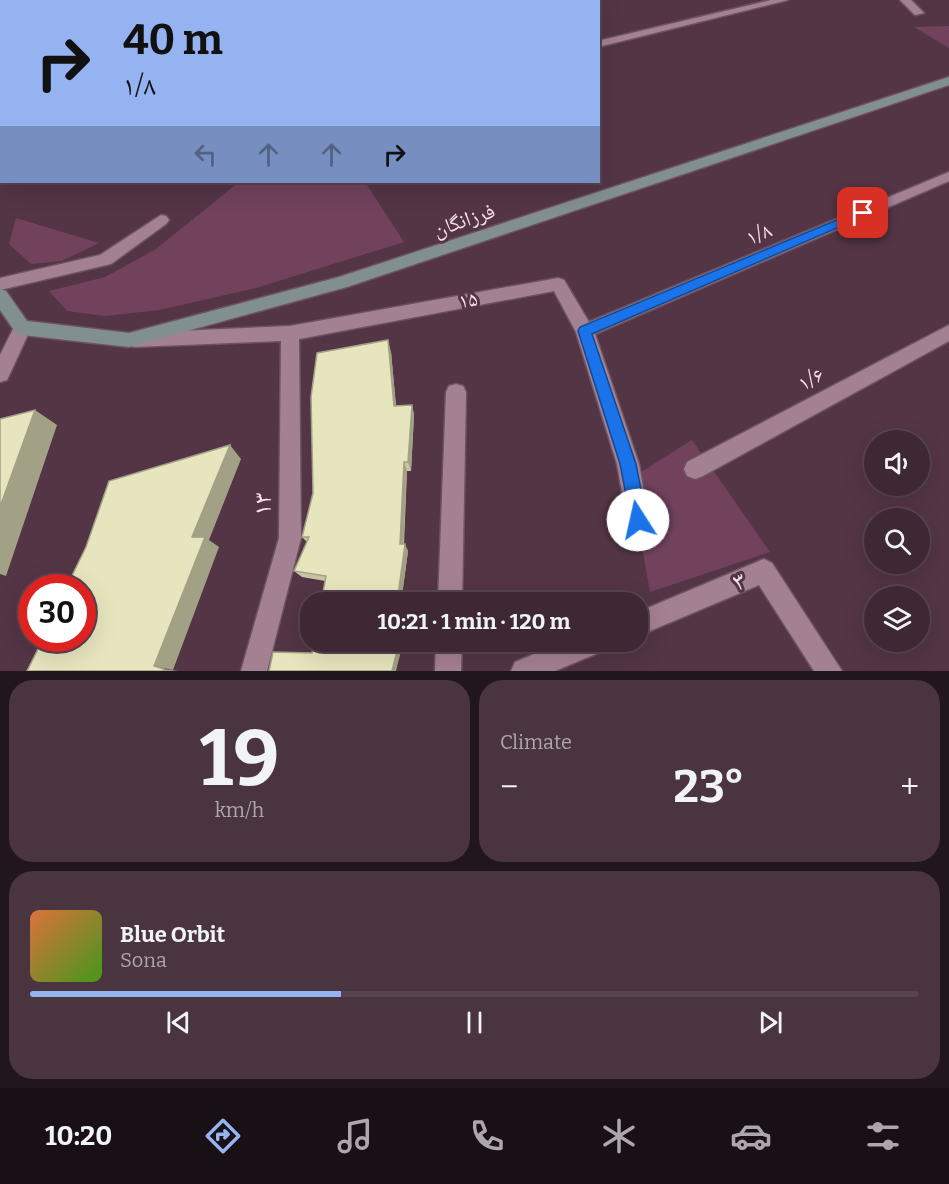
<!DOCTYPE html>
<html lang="en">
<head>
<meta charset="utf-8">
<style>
	:root { --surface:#3e2834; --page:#493440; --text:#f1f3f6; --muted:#ada6ac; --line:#57444f; --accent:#95b2f1 }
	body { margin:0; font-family:Bitter,"Noto Naskh Arabic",serif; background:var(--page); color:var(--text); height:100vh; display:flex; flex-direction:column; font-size:22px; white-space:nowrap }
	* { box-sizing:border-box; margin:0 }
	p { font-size:20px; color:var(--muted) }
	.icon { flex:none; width:33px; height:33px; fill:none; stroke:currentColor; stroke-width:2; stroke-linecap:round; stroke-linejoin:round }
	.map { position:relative; height:671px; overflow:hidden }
	.side { display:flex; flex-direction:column; gap:9px; padding:9px; background:#22161d; flex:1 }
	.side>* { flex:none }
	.guide { position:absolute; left:0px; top:0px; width:600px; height:183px; box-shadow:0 6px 24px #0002,0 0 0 2px var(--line); background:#95b2f1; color:#111; overflow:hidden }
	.fabs { position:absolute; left:864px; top:430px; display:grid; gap:12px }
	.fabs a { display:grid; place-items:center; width:66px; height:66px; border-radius:50%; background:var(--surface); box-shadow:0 6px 24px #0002,0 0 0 2px var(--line); font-size:30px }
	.speed { position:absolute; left:18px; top:574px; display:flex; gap:12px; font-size:30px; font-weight:700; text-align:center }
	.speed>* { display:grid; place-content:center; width:78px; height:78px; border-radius:50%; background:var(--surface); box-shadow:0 6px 24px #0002,0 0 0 2px var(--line); line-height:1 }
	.speed .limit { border:9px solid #d22; background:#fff; color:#111 }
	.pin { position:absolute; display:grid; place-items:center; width:51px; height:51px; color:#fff; margin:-26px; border-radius:12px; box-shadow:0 3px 9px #0006 }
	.me { position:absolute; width:66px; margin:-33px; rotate:350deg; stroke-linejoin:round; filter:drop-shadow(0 0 4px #0008) }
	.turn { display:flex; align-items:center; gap:21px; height:126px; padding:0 24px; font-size:27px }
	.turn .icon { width:78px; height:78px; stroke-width:2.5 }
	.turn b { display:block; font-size:42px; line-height:51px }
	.lanes { display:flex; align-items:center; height:57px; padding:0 24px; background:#0003; justify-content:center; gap:30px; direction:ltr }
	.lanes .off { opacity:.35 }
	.big { font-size:45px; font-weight:700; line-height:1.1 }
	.side .tile { flex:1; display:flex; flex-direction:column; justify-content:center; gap:9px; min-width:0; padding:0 21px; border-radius:24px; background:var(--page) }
	.side .dial { align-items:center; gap:0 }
	.dial b { font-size:78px; line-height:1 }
	.song { display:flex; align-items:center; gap:18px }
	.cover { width:72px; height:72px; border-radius:9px; background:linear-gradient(135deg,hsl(20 70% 55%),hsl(100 70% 35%)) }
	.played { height:6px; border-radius:3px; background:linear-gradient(90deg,var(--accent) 35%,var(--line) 35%) }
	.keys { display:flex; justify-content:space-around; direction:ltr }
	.heat { display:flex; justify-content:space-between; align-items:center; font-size:33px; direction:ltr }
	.side .tiles { flex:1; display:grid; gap:9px; grid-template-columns:1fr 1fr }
	.tile:last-child { grid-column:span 2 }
	.trip { position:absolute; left:300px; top:592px; width:348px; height:60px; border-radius:24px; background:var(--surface); box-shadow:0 6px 24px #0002,0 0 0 2px var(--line); font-weight:700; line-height:60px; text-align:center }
	.dock { display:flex; height:96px; justify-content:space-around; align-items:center; background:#191015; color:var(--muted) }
	.dock .icon { width:42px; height:42px }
	.dock .active { color:var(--accent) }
	.dock b { font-size:27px; color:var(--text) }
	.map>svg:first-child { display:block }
	.green { fill:#72425d }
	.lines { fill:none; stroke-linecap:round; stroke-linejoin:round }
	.street-casing { stroke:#6d5261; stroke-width:3 }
	.secondary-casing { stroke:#6d5261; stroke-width:3 }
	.street { fill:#a48093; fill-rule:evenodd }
	.secondary { fill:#828f8f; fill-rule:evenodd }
	.wall { fill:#c7c5a3 }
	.shaded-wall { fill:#a2a085 }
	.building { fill:#e7e5be; stroke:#a2a085; stroke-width:1.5 }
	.route { fill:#1a73e8; stroke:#114b97; stroke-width:1.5 }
	.labels { text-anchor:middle; stroke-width:6; stroke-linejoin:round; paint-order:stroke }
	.street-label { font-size:21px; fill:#f5e1eb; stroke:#533546 }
	.near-street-label { font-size:26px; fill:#f5e1eb; stroke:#533546 }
</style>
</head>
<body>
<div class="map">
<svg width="949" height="671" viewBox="0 0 949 671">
	<rect width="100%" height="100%" fill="#533546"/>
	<path class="green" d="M949,26V48L914,27Z
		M239,182H365L404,242L256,288L159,310L105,316L67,311L49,291L105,277L156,249Z
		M16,218L99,243L62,261L31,264L9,244Z
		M692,440L770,552L650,592L630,479Z"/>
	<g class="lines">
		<defs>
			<path id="street" d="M42,0H54L41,2Z
				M224,0H236L223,2Z
				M258,0H273L274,2H259Z
				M330,0H341L329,2Z
				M771,0H788L598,47V41Z
				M900,0H911L924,13L915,15Z
				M0,19H2L0,26Z
				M2,137V146H0V138Z
				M949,172V181L595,334L639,464L649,520L646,528L638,531L630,528L627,520L617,464L576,332L554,291L299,339L301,538L267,671H241L279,538L281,341L134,347L128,345L125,340L128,335L134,333L290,326L558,278L564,280L589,322Z
				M161,215L166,216L169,220L166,224L111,264L0,290V278L100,255Z
				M22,321L28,323L31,328L7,380L0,382V355L16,323Z
				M949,325V341L703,476L695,479L687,476L684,469L687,462Z
				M456,384L463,386L466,392L462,603H438L446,392L449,386Z
				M764,559L772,563L842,671H814L759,585L638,636V612Z
				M436,642H462L461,671H435Z
				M563,642H607L603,651L555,671H511L515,662Z"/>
			<path id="secondary" d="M949,77V85L347,287L129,347L22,335L16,333L0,310V289L6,291L27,321L129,333L339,277Z"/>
		</defs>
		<use href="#street" class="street-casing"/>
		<use href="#secondary" class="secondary-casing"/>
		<use href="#street" class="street"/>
		<use href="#secondary" class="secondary"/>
	</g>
	<path class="wall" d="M391,352L396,406L412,405L414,415L411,471H407L404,544L408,551L401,603H321L325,581L302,577L294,571L307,542L302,537Z"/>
	<path class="shaded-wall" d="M0,0H17L14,2H2V7L0,8Z
		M388,340L391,352L397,417L394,406Z
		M412,405L414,415L411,471L408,462Z
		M35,410L57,425L6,576L0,574V507Z
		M230,445L241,459L209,540L219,547L173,670L154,666L192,537Z
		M404,462L407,471L403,551L400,544Z
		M405,544L408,551L401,603H397Z
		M399,643L402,647L396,671H392Z
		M164,669L178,671H163Z"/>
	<path class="building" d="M388,340L394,406L412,405L408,462H404L400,544H405L397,603H321L326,576L294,571L309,537H302L313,493L311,397L317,353Z
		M35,410L0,507V419Z
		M230,445L192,537H205L154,666L164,669L163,671H27L43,639H82V588H66L86,547L109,481Z
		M314,642H391L399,643L392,671H269L273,652L312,653Z"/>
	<path class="route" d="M863,209L867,210V215L592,334L636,464L647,520L644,526L638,529L632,526L620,464L578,331L580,327Z"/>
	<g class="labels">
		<g class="street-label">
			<text transform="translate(464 220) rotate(-19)" y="7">فرزانگان</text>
			<text transform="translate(759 234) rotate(-23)" y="7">۱/۸</text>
			<text transform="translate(468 300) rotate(-10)" y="7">۱۵</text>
			<text transform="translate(811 379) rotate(-28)" y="7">۱/۶</text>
		</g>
		<g class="near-street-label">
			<text transform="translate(262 504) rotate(-90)" y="9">۱۳</text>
			<text transform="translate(739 581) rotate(-23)" y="9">۳</text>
		</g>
	</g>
</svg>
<div class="fabs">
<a><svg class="icon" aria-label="sound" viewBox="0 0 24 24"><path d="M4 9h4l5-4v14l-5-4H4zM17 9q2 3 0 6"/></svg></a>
<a><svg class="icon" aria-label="search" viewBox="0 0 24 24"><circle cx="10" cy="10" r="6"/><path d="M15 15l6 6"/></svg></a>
<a><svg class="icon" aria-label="layers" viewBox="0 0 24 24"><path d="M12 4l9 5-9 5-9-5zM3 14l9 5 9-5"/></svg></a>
</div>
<div class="speed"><div class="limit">30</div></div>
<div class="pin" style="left:863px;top:213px;background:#d93025"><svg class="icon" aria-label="arrive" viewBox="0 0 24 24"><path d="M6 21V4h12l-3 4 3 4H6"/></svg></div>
<svg class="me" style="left:638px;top:520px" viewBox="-20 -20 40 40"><circle r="19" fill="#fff"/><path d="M0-13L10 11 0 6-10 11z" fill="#1a73e8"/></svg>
<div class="trip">10:21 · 1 min · 120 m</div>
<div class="guide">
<div class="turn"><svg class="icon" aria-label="right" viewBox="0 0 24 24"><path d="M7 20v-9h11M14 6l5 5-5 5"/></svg><div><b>40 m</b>۱/۸</div></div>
<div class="lanes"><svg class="icon off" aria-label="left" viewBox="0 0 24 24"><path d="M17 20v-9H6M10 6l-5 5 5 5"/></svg><svg class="icon off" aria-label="ahead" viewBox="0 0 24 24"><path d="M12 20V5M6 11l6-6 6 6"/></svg><svg class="icon off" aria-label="ahead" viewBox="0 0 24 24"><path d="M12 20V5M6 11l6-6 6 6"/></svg><svg class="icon" aria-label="right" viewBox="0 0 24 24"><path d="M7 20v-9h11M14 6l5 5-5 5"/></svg></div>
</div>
</div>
<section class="side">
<div class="tiles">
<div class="tile dial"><b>19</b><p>km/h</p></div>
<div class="tile"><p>Climate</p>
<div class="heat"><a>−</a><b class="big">23°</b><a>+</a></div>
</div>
<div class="tile">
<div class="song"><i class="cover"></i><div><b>Blue Orbit</b><p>Sona</p></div></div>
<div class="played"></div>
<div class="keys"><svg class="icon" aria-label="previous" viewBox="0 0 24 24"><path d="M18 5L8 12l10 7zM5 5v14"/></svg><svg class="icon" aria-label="pause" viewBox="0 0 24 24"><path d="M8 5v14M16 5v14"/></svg><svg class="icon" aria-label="next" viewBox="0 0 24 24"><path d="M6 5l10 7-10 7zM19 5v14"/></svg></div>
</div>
</div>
</section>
<nav class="dock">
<b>10:20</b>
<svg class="icon active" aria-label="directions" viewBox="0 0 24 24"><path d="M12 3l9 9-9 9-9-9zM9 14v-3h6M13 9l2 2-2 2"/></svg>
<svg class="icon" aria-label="music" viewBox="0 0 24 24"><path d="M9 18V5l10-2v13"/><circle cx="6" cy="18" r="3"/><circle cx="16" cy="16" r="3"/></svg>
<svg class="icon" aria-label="phone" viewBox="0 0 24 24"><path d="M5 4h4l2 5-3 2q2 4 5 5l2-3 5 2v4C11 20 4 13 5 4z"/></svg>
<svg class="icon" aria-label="climate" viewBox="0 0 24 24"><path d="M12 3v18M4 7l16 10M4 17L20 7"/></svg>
<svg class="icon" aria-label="car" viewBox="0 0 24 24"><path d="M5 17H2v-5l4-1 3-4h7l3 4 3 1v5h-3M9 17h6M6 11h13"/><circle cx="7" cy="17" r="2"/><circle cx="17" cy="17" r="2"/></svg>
<svg class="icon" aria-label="filters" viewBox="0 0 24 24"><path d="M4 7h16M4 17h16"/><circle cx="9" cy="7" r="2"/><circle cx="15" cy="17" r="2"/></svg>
</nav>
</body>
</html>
